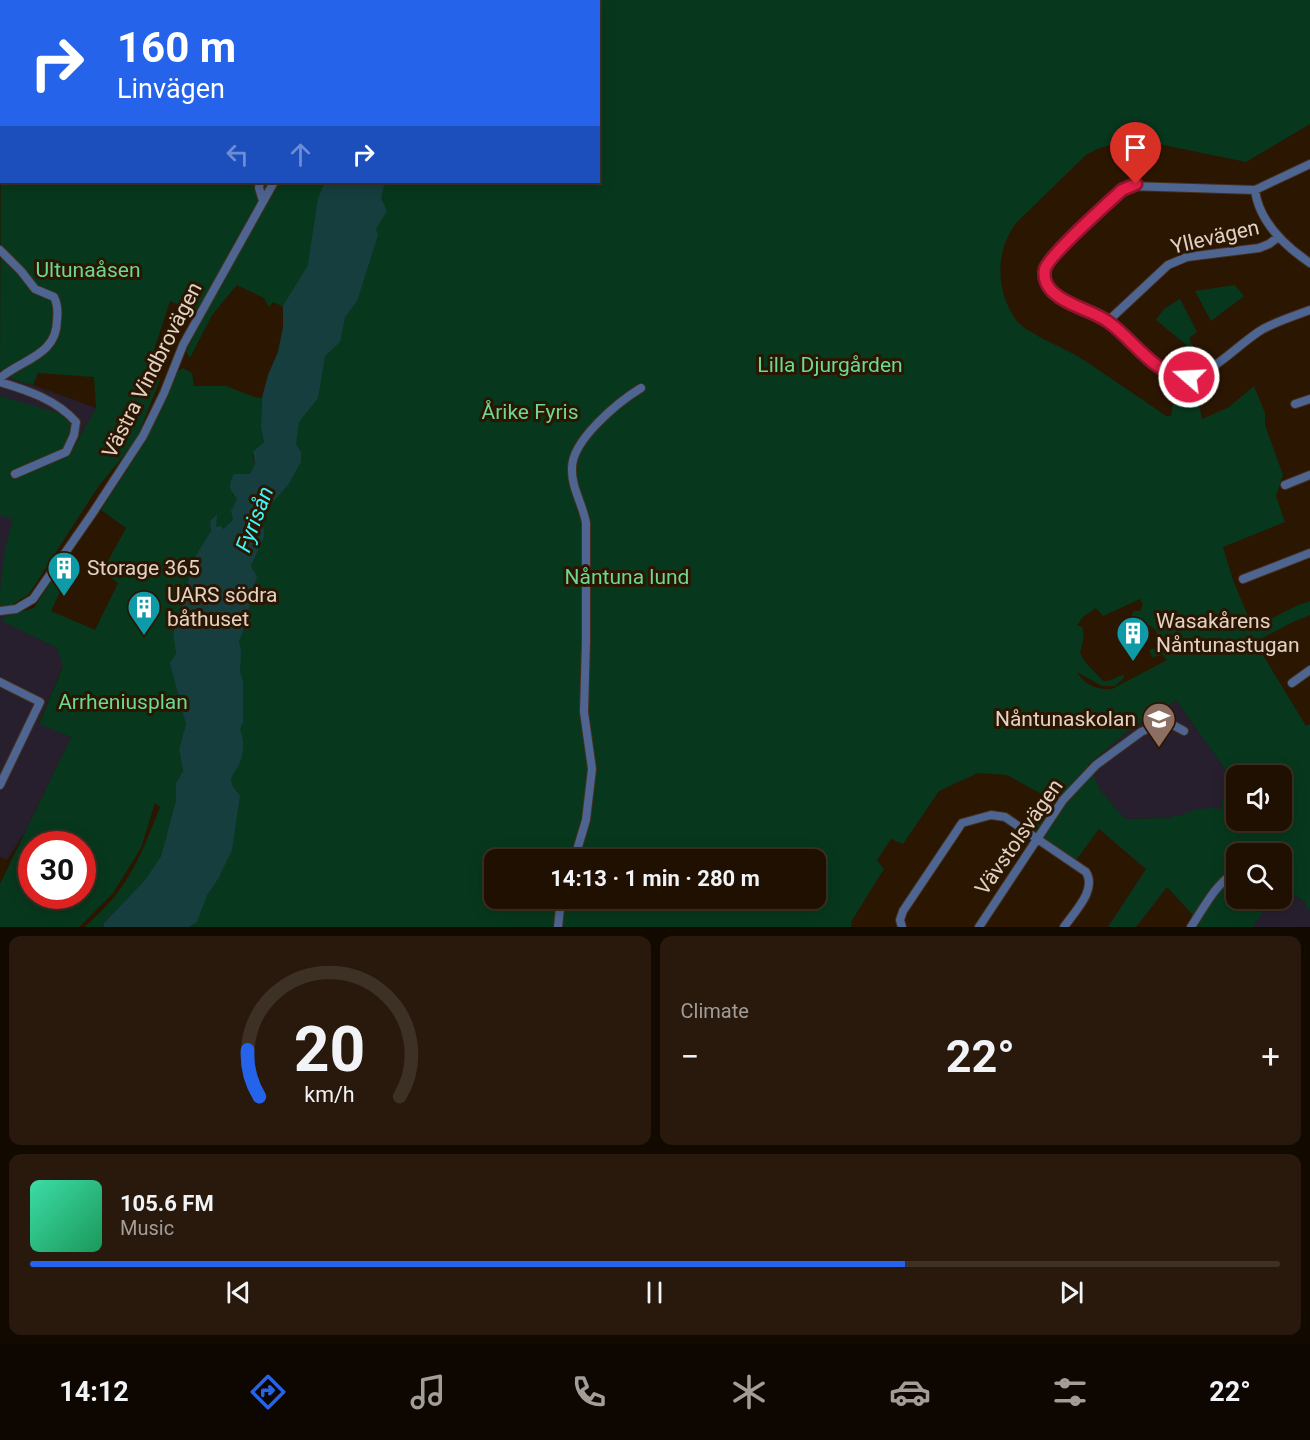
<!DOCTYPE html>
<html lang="en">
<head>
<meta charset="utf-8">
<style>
	:root { --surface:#201002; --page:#28190c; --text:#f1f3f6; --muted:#a29d99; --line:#3d3024; --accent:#2563eb }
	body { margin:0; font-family:Roboto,sans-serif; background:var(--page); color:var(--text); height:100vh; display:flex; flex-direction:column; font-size:22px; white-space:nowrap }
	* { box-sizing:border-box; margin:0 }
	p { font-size:20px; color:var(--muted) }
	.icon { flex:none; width:33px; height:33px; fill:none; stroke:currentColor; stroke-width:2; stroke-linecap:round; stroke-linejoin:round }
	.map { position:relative; height:927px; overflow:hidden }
	.sheet { display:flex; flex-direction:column; gap:9px; padding:9px; background:#120901; flex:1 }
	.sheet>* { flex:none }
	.guide { position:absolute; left:0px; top:0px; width:600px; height:183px; box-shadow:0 3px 15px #0003,0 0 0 2px var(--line); background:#2563eb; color:#fff; overflow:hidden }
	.buttons { position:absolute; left:1226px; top:765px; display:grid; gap:12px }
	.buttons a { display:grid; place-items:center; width:66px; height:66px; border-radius:12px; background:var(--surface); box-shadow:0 3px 15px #0003,0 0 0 2px var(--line); font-size:30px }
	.speed { position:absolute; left:18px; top:831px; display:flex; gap:12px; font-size:30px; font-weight:700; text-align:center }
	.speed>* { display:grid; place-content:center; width:78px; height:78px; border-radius:50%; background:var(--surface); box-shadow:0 3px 15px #0003,0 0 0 2px var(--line); line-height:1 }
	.speed .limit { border:9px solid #d22; background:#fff; color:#111 }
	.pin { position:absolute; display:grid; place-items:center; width:51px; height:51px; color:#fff; margin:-62px -26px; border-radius:50% 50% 50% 0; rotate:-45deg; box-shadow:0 0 6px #0007 }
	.pin .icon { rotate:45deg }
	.me { position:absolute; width:66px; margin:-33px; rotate:289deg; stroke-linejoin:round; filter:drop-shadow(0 0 4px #0008) }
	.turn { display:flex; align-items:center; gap:21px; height:126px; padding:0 18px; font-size:27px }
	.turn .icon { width:78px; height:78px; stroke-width:2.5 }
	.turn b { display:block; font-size:42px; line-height:51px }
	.lanes { display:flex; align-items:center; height:57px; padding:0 18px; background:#0003; justify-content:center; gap:30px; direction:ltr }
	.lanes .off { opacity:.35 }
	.big { font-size:45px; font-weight:700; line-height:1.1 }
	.sheet .card { flex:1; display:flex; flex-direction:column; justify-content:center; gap:9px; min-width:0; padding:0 21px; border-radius:12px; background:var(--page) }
	.sheet .dial { align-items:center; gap:0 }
	.dial svg { height:156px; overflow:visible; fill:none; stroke:var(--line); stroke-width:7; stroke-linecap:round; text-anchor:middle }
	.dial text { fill:var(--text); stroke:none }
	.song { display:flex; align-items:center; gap:18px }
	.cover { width:72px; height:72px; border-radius:9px; background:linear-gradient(135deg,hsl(160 70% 55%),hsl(150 70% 35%)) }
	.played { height:6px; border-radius:3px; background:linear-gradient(90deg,var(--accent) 70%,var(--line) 70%) }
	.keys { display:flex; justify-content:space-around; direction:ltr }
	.heat { display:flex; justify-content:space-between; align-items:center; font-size:33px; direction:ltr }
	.sheet .tiles { flex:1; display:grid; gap:9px; grid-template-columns:1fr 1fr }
	.card:last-child { grid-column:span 2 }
	.trip { position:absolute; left:484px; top:849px; width:342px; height:60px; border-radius:12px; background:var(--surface); box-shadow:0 3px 15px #0003,0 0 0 2px var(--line); font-weight:700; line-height:60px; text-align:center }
	.tabs { display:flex; height:96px; justify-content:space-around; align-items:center; background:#0d0601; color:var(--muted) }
	.tabs .icon { width:42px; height:42px }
	.tabs .selected { color:var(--accent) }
	.tabs b { font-size:27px; color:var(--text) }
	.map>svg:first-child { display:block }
	.education { fill:#271f2e }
	.green { fill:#07381d; fill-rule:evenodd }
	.water { fill:#163e3f }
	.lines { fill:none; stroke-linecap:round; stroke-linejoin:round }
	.minor-casing { stroke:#44301d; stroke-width:10 }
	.minor { stroke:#4e6491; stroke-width:8 }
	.route-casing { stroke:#92132f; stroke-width:15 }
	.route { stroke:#e11d48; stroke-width:10 }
	.labels { text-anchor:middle; stroke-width:6; stroke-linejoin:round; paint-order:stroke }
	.street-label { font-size:21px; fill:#e1d2c5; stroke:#2b1602 }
	.park-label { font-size:21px; fill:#6bd994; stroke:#2b1602 }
	.poi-label { font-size:21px; fill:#e1d2c5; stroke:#2b1602; text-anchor:start }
	.water-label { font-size:22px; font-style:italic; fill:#3af7fa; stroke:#2b1602 }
</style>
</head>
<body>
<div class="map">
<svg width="1310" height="927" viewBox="0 0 1310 927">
	<rect width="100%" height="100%" fill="#2b1602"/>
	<path class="education" d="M0,370L17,381L33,385L96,408L69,457L15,596L3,621L57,648L63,665L39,723L71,737L25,832L7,860L0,857Z
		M1176,700L1227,772L1221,809L1182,818L1125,819L1101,791L1088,765L1129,730Z
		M1284,889L1306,903L1304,906L1310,910V927H1253L1262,914L1259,911L1267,899L1281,898Z"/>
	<path class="green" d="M0,0H1310V124L1246,162L1134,139L1100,148L1087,154L1017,222C995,250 995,290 1016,320C1024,332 1064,348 1079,357C1108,376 1137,396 1166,416H1171L1177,379L1194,380L1202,419L1229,407L1254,386L1265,413V425L1283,475L1276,496L1285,522L1223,547L1233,580L1253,628L1296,606L1310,601V615L1293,622L1255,642L1306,726L1310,724V910L1304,906L1306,903L1285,889L1281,894V854H1236V898L1267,899L1259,911L1263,913L1253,927H1194L1191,920L1192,914L1167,887L1136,927H1108L1146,869L1099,829L1071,867L1020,832L1043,795L1007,775L978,773L939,791L903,844L891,839L877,860L884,869L851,922L852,927H156L218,611L318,323L273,302L269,307L264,298L237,285L212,315L190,358L186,351L223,278L199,314L170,301L154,350L160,380L136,441L98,487L29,594L10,606H0C0,575 4,549 13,520L0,515V396L79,419L70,455L96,408L94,377L38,373L33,385L17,381L0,370L1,109L2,182H598V2H2L0,82ZM1140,599L1143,605L1140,611H1134L1131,616C1137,623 1148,622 1154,629C1157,632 1159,638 1161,643L1159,647L1149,650L1152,657L1163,655L1167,660L1112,689C1099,691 1083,684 1077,672L1102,686H1115L1123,679L1124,675C1116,676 1111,682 1103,681L1086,663L1080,653C1082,643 1086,637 1082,627L1077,625L1083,617L1096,608L1103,616ZM1176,700L1227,772L1221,809C1209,807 1189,809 1180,816L1175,815L1172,818L1125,819L1101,791L1088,765L1129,730ZM1236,776H1281V820H1236ZM495,860H816V898H495Z
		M1235,285L1244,296L1211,321L1195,291Z
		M1180,299L1197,332L1189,338L1195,352L1156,320L1164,309Z
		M183,368L192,373L194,386H226L254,397L262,398L261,428L264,442L252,455L255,464L250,474L232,494L237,499L233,520L223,529L216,527V515L210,521L212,531L192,562L185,598L173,634L186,724L179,749L183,771L176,783V800L161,856L145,880L104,923V927H85C95,917 106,907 115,896C136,870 148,838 160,807L155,803L141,848L113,893L79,927H0V884L71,737L39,724L63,666L57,648L2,621L5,616L34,608L57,572L67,577L51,611L95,630L118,583L102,572L126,528L101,510L146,440L176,372ZM32,844H82V896H32Z"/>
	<path class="water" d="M325,182H385L381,198L387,211L376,229L378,235L357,301L345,317L340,342L325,356L318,398L299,422L296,444L301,452V462L288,485L272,503L263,520L264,537L251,566L257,577L252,590L247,619L239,642L241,650L240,672L243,682V722L240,729C244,739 244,752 240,762C233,778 224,779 240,795L232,850L218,879L207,895L197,922L189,927H104V923L145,880L161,856L176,800V783L183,771L179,749L186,724L170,663L176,654L173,634L185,598L192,562L211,531L210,521L217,514L216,527L221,526L223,529L233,520L231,511L237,499C229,490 228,485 234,474H250L255,464L253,452L264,442L261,428L262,398L268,375L278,352L283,327V306L308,265L318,198Z"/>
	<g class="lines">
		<defs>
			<path id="minor" d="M319,2L320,0
				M0,57L2,62
				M0,98L2,86
				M1310,164L1255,190L1129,186C1115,193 1055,251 1047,265C1045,269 1044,273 1045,278C1046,299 1090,310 1106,320C1130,335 1156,379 1187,377C1213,375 1240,342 1263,329C1278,321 1294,316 1310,310
				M260,182L259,188L263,201
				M1255,190C1259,222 1285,246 1310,263
				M0,250L21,271L35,289L54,297C58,305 58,312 57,320C57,355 23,359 0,378
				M1108,321L1168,265L1187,257L1259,248L1269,244L1278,237
				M0,382C27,390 57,400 76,422L74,435L66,452L15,474
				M1295,404L1310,399
				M1285,485L1310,475
				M1243,579L1310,553
				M0,611L16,609L33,599L92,514L143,436L164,393L183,345L274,182
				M0,682L40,702L0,785
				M1292,683L1310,670
				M574,860L586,820L592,769L584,712L586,641V523C583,505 571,487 572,468C572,440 618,402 641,388
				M558,927L561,898
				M902,927L900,920L903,911L962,823L991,815L1005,817L1086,872C1097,890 1075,911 1064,927
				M979,927L1063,800L1096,765L1141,732L1160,723L1171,724L1184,731
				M1191,927C1205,906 1214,886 1236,871"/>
		</defs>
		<use href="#minor" class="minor-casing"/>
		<use href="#minor" class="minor"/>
	</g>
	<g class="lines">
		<defs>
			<path id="route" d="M1136,184L1122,190C1109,202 1049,255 1045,269C1043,278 1047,287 1054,293C1068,306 1091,310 1107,321C1133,338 1154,377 1189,377"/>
		</defs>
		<use href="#route" class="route-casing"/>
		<use href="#route" class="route"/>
	</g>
	<defs>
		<symbol id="building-pin" viewBox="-11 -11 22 30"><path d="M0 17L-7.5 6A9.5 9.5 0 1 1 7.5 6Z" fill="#0f9aa8" stroke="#2b1602"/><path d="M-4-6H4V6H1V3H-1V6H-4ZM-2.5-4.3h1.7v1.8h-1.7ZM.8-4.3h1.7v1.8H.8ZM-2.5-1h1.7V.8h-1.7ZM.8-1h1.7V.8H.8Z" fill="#fff"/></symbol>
		<symbol id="school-pin" viewBox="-11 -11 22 30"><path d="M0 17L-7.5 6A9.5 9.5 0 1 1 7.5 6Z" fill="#8d6e63" stroke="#2b1602"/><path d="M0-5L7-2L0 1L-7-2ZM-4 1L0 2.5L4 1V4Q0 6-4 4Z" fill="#fff"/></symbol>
	</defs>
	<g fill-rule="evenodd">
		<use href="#building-pin" x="45" y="549" width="38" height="52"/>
		<use href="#building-pin" x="125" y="588" width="38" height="52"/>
		<use href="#building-pin" x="1114" y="614" width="38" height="52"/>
		<use href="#school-pin" x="1140" y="700" width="38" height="52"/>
	</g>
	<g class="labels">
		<g class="street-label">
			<text transform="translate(1215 237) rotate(-13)" y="7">Yllevägen</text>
			<text transform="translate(152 370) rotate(-63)" y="7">Västra Vindbrovägen</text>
			<text transform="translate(1019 837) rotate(-55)" y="7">Vävstolsvägen</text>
		</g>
		<g class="park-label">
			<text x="88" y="277">Ultunaåsen</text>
			<text x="830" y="372">Lilla Djurgården</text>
			<text x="530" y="419">Årike Fyris</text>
			<text x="627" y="584">Nåntuna lund</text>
			<text x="123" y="709">Arrheniusplan</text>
		</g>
		<g class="poi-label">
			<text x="87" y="575">Storage 365</text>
			<text x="167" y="602">UARS södra<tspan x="167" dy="24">båthuset</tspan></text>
			<text x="1156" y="628">Wasakårens<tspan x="1156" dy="24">Nåntunastugan</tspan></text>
			<text x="1136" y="726" text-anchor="end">Nåntunaskolan</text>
		</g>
		<g class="water-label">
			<text transform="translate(254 519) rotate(-69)" y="8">Fyrisån</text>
		</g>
	</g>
</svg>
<div class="buttons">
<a><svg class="icon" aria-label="sound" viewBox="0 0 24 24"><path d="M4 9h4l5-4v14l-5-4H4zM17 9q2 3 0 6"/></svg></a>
<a><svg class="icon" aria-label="search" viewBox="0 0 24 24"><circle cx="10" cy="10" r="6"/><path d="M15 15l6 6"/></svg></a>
</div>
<div class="speed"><div class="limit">30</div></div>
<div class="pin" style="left:1136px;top:184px;background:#d93025"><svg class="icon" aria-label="arrive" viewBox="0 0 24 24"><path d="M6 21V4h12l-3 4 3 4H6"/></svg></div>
<svg class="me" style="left:1189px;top:377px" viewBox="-20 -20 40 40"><circle r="17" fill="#e11d48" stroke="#fff" stroke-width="3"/><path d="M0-11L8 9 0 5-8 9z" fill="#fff"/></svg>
<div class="trip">14:13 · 1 min · 280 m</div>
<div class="guide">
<div class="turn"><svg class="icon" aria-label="right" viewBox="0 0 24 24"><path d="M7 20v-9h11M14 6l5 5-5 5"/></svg><div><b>160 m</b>Linvägen</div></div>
<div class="lanes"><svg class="icon off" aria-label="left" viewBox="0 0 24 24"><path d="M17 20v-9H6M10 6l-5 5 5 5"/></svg><svg class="icon off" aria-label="ahead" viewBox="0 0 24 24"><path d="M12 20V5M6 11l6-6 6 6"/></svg><svg class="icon" aria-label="right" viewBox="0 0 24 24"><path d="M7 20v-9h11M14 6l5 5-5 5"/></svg></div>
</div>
</div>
<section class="sheet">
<div class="tiles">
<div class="card dial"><svg viewBox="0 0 100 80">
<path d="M14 69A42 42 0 1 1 86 69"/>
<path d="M14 69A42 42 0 0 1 8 45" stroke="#2563eb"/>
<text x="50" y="56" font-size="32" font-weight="700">20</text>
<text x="50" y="72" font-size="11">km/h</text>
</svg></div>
<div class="card"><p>Climate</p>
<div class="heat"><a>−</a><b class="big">22°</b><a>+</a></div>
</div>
<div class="card">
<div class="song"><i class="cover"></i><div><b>105.6 FM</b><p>Music</p></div></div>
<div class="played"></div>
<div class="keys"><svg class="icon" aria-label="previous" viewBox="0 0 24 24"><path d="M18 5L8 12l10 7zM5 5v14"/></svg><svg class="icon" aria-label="pause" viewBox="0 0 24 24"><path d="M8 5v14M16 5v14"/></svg><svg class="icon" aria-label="next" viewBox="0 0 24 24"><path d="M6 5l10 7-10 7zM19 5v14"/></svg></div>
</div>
</div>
</section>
<nav class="tabs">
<b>14:12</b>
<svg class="icon selected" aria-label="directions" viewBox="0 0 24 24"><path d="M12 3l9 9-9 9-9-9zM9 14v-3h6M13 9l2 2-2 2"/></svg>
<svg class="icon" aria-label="music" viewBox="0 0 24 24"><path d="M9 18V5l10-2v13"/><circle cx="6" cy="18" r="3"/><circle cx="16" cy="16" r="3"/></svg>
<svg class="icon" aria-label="phone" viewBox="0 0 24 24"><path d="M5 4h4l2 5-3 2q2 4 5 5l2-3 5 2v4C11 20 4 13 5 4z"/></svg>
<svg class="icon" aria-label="climate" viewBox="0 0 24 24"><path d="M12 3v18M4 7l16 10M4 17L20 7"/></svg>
<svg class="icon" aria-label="car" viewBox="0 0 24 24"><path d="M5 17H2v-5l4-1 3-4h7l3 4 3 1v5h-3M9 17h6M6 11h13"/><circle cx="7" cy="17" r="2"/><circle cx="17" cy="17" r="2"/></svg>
<svg class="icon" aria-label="filters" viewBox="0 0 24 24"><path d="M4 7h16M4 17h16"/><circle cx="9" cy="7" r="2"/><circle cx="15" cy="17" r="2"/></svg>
<b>22°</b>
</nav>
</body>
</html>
